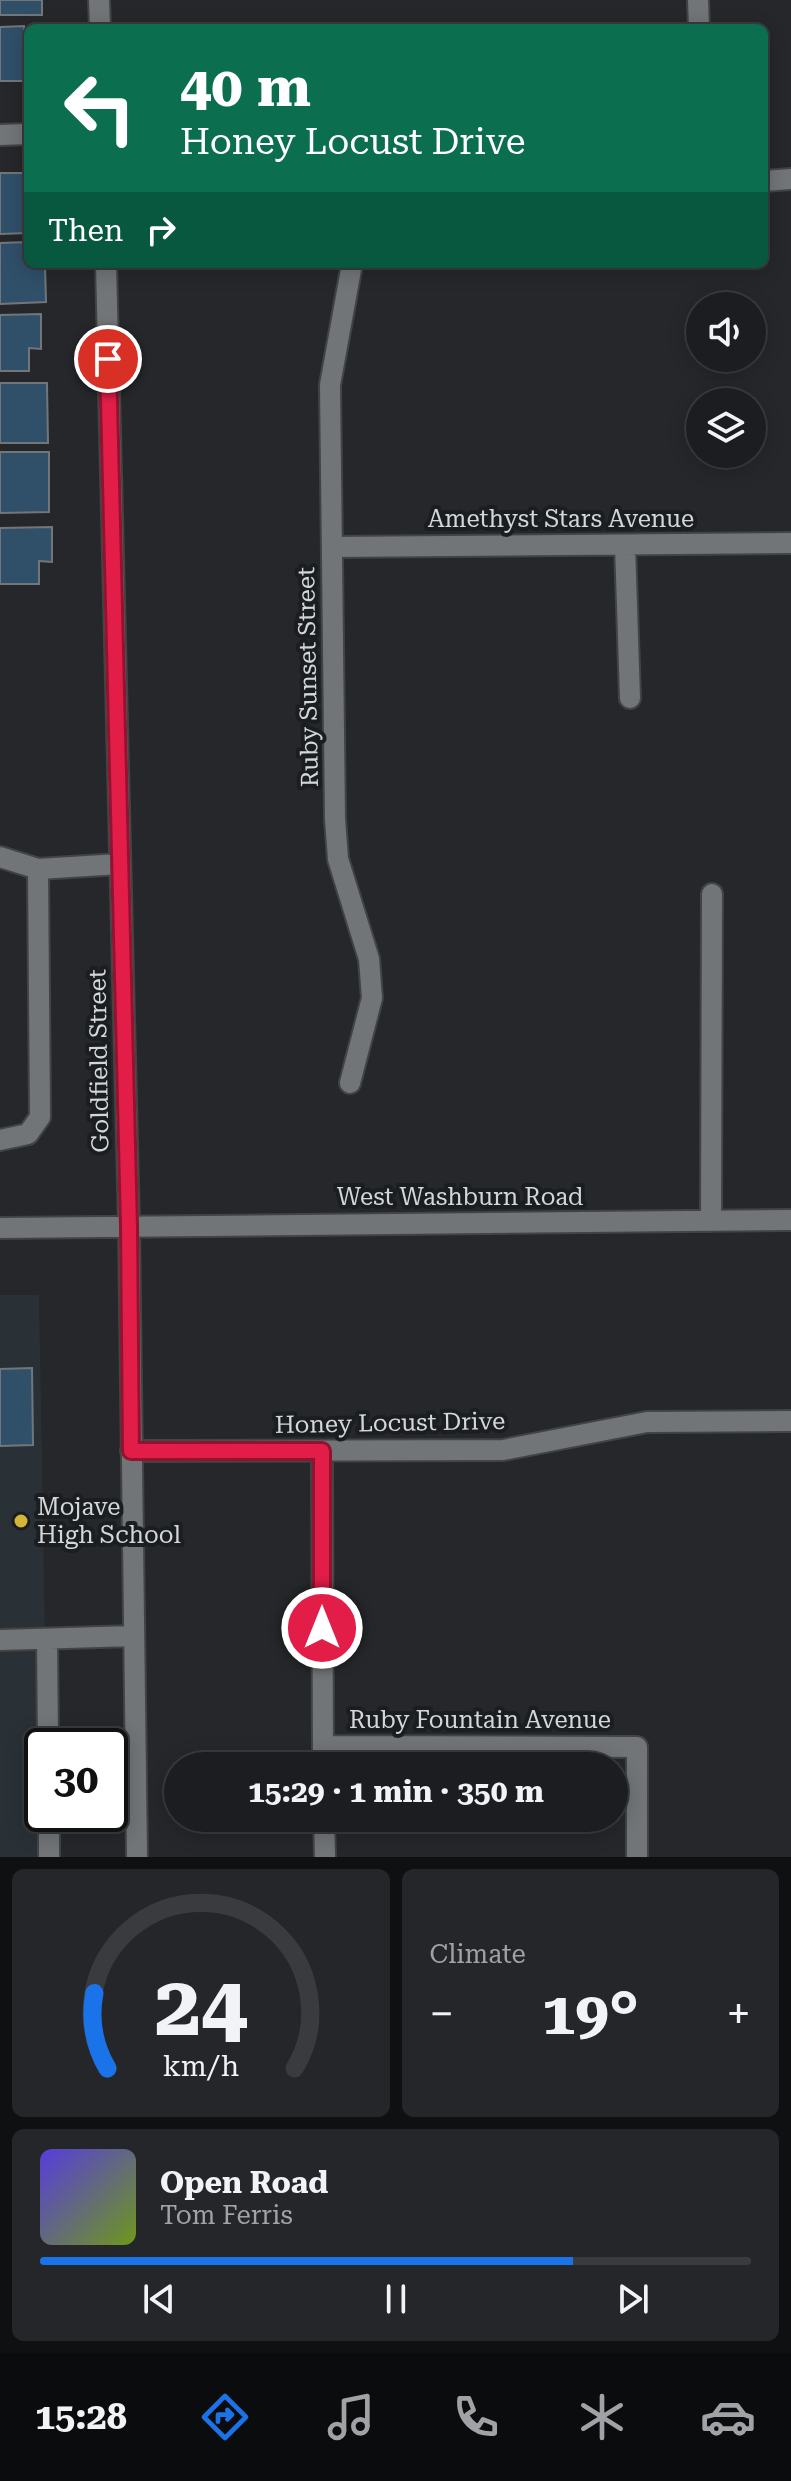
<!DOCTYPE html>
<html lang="en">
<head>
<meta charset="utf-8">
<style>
	:root { --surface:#1c1d20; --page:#252629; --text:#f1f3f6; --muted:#a0a2a5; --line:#3a3b3e; --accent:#1a73e8 }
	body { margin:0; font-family:"Roboto Serif",serif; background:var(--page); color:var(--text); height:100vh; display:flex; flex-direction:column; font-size:30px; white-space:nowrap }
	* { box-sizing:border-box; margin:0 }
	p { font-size:26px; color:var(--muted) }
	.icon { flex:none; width:44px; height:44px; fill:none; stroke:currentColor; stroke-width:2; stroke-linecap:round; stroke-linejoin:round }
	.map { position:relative; height:1857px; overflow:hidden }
	.panel { display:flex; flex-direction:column; gap:12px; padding:12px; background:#0f1012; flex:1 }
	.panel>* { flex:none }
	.guide { position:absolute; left:24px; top:24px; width:744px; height:244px; border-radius:12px; box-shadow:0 4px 20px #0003,0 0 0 2px var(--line); background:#0b6e4f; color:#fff; overflow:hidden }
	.controls { position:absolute; left:686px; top:292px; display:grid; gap:16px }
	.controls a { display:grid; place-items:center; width:80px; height:80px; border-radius:50%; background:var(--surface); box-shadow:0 4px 20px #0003,0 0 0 2px var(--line); font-size:40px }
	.speed { position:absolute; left:24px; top:1728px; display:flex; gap:16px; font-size:40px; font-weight:700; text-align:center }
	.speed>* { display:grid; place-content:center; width:104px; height:104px; border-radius:50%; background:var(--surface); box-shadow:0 4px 20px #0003,0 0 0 2px var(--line); line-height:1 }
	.speed .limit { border:4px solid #111; border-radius:12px; background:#fff; color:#111 }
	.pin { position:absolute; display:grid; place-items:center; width:68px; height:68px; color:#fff; margin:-34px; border:4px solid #fff; border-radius:50%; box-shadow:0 2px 8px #0007 }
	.me { position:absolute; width:88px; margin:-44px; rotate:0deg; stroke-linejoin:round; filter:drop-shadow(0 0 6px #0008) }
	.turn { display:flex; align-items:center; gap:28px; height:168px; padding:0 24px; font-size:36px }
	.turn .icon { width:104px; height:104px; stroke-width:2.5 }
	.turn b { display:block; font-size:56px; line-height:68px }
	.then { display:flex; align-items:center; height:76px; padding:0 24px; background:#0003; gap:16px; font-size:30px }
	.big { font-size:60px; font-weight:700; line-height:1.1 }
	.panel .tile { flex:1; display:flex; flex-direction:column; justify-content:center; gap:12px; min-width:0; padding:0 28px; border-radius:12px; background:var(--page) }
	.panel .dial { align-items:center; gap:0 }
	.dial svg { height:208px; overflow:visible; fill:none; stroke:var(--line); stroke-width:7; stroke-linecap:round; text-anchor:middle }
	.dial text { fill:var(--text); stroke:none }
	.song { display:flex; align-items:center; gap:24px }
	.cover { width:96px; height:96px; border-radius:12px; background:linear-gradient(135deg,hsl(250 70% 55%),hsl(80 70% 35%)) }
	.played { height:8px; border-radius:4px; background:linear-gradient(90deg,var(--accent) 75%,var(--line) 75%) }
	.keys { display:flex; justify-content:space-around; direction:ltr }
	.heat { display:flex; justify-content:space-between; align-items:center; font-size:44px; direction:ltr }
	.panel .tiles { flex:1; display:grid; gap:12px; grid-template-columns:1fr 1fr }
	.tile:last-child { grid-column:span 2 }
	.trip { position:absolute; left:164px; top:1752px; width:464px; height:80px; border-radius:40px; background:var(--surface); box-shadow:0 4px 20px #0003,0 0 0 2px var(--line); font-weight:700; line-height:80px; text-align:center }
	.dock { display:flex; height:128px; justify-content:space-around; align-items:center; background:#0b0c0d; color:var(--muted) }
	.dock .icon { width:56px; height:56px }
	.dock .on { color:var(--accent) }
	.dock b { font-size:36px; color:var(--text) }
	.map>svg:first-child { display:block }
	.built { fill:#293137 }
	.building { fill:#304f69; stroke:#737679; stroke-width:2 }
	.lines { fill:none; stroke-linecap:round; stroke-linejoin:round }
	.minor-casing { stroke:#414345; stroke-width:24 }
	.minor { stroke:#727578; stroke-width:20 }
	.route-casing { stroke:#92132f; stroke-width:20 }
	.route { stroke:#e11d48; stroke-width:14 }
	.poi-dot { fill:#d4b535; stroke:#1b1e20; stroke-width:3 }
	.labels { text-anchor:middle; stroke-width:8; stroke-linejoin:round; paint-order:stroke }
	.street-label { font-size:24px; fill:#d4d6d8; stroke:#1b1e20 }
	.poi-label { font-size:24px; fill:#d4d6d8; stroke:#1b1e20; text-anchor:start }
</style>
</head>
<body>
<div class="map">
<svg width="791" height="1857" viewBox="0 0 791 1857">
	<rect width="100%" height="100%" fill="#25272a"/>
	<path class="built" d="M0,1295H39L47,1746H42V1814L49,1857H0Z"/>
	<path class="building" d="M0,0H42V15H0Z
		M24,26L28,81H0V27Z
		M0,173H28V233L0,234Z
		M28,242V264H45L46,302L0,304V243Z
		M41,314V349L29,348V371H0V315Z
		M0,383H47L48,443H0Z
		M0,452H49V512L0,513Z
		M52,527V562L39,561V584H0V528Z
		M32,1368L33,1445L0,1446V1369Z"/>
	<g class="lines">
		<defs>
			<path id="minor" d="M99,0L100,28
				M698,0L699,28
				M0,135L28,134
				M764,181L791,179
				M106,264L129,1226L137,1857
				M625,545L630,698
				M332,547L791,543
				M0,857L38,869L120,864
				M350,1083L372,998L369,959L338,859L335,819L330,385L352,264
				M0,1140L28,1134L40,1117L38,869
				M711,1221L712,894
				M0,1228L791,1220
				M131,1451L503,1450L647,1422L791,1421
				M322,1451L323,1766
				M47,1639L48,1746
				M0,1640L133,1636
				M323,1746L637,1747V1857
				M49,1814V1857
				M324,1818L325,1857"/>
		</defs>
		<use href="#minor" class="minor-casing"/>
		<use href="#minor" class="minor"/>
	</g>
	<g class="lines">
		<defs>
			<path id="route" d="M108,359L129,1226L131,1451H322V1628"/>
		</defs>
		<use href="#route" class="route-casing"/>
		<use href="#route" class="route"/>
	</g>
	<circle class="poi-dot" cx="21" cy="1521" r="8"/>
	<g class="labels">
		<g class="street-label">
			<text x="561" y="527">Amethyst Stars Avenue</text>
			<text transform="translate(308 677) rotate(-91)" y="8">Ruby Sunset Street</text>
			<text transform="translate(99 1061) rotate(-91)" y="8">Goldfield Street</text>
			<text x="460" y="1205">West Washburn Road</text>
			<text transform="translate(390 1423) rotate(-1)" y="8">Honey Locust Drive</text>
			<text x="480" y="1728">Ruby Fountain Avenue</text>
		</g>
		<g class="poi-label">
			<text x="37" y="1515">Mojave<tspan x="37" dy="28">High School</tspan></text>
		</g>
	</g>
</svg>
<div class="controls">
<a><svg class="icon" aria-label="sound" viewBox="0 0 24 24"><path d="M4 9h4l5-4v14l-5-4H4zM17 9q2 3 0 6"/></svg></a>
<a><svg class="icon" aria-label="layers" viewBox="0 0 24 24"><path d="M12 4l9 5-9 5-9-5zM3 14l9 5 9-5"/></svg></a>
</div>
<div class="speed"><div class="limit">30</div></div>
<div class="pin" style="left:108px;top:359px;background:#d93025"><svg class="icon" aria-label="arrive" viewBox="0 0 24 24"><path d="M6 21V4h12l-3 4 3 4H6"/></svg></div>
<svg class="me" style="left:322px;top:1628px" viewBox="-20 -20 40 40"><circle r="17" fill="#e11d48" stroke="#fff" stroke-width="3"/><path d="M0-11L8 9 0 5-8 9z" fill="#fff"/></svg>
<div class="trip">15:29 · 1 min · 350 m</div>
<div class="guide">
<div class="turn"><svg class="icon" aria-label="left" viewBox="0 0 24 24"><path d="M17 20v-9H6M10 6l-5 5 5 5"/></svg><div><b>40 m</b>Honey Locust Drive</div></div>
<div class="then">Then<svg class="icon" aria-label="right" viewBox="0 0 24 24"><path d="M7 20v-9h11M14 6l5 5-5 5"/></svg></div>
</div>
</div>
<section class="panel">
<div class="tiles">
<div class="tile dial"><svg viewBox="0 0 100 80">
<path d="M14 69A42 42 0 1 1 86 69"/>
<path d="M14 69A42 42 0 0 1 9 40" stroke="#1a73e8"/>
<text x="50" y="56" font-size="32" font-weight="700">24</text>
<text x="50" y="72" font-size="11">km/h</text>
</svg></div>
<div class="tile"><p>Climate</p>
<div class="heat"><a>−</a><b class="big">19°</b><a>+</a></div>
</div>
<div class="tile">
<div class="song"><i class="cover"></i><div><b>Open Road</b><p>Tom Ferris</p></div></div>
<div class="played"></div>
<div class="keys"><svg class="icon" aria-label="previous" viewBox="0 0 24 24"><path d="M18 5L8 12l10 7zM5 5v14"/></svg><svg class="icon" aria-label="pause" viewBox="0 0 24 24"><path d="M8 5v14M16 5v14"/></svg><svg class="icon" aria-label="next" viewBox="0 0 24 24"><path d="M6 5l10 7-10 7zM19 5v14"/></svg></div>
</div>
</div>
</section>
<nav class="dock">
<b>15:28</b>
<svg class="icon on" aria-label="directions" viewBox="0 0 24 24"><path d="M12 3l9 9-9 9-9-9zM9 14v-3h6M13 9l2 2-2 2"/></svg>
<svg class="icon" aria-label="music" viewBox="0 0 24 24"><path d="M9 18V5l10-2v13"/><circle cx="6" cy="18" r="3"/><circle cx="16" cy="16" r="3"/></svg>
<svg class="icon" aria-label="phone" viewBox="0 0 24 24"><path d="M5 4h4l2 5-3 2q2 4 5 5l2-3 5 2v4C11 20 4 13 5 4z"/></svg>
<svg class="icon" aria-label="climate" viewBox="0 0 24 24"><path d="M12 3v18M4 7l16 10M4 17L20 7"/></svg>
<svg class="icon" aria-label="car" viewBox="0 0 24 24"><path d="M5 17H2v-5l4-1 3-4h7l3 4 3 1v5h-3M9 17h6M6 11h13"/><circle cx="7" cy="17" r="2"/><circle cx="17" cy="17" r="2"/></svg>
</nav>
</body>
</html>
